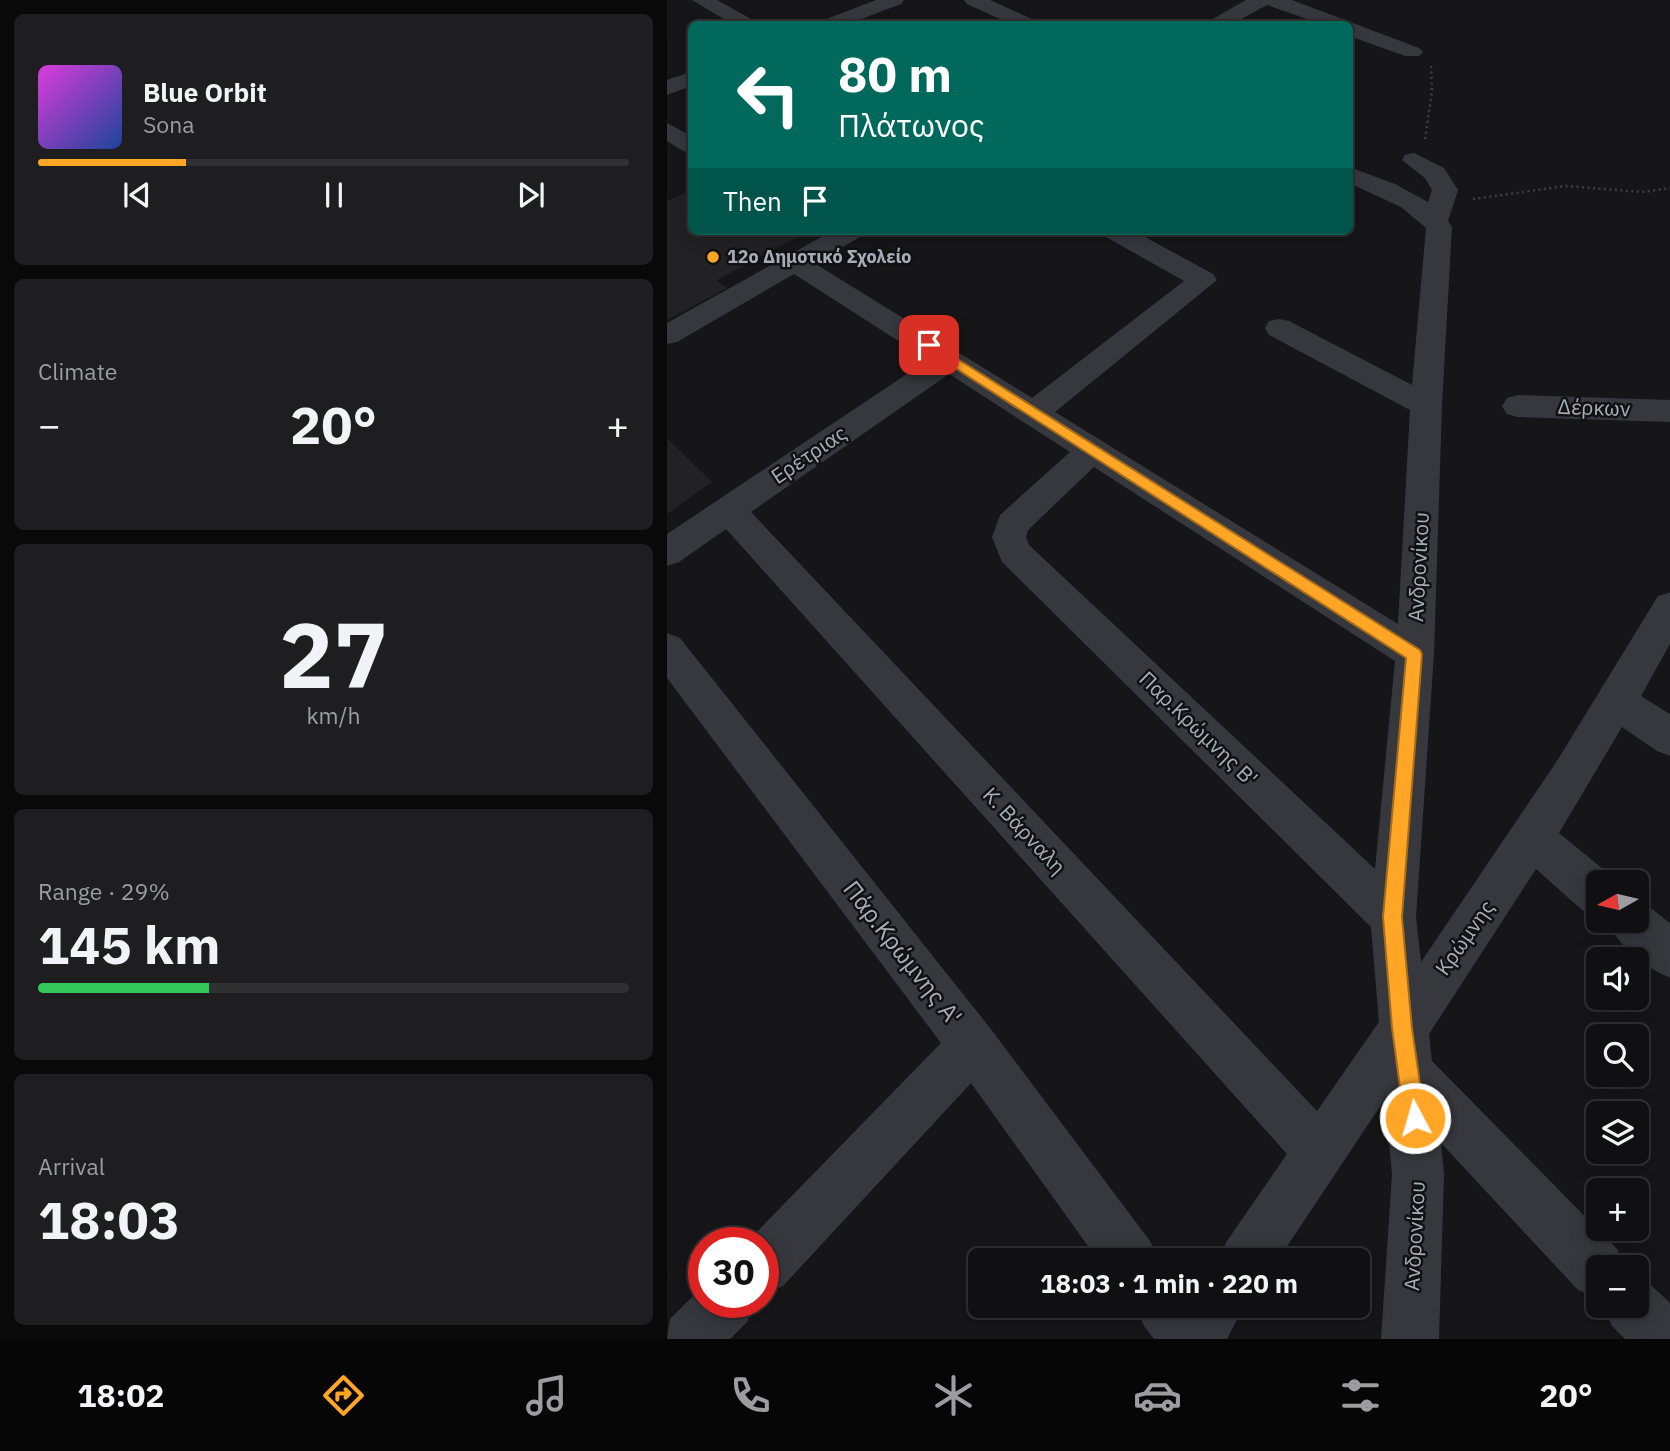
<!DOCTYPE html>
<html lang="en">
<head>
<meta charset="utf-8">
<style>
	:root { --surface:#101012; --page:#1e1e20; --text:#f1f3f6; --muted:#9c9d9f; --line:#303032; --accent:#ffa627 }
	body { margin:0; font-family:"IBM Plex Sans",sans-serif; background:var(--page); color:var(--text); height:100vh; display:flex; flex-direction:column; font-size:26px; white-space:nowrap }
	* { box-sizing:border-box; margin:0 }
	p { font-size:23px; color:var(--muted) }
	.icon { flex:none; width:38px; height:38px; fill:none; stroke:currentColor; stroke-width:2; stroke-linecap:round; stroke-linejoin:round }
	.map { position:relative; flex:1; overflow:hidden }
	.side { display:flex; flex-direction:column; gap:14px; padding:14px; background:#09090a; width:667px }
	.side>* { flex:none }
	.top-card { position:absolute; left:21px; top:21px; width:665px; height:214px; border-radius:10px; box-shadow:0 4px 18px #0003,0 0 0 2px var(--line); background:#00695c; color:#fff; overflow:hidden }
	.needle { width:46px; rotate:262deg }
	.fabs { position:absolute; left:919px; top:870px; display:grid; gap:14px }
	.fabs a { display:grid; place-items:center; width:63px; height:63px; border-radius:10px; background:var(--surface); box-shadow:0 4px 18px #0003,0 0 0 2px var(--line); font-size:35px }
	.speed { position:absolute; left:21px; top:1227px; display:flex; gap:14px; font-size:35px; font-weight:700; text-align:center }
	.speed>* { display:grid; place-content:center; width:91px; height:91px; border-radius:50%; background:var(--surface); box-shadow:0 4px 18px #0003,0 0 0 2px var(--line); line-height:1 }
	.speed .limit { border:10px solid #d22; background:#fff; color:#111 }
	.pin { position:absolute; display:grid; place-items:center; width:60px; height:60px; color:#fff; margin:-30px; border-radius:14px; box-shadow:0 4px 10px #0006 }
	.me { position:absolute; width:77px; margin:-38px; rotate:354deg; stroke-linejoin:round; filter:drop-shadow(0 0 5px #0008) }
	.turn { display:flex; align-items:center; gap:24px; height:147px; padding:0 35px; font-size:32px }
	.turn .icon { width:91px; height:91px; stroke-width:2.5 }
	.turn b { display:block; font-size:49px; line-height:60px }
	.then { display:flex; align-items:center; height:66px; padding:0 35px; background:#0003; gap:14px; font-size:26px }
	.big { font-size:52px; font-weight:700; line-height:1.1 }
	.side .tile { flex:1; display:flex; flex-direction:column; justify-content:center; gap:10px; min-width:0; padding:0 24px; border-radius:10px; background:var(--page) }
	.side .dial { align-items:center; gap:0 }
	.dial b { font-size:91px; line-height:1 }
	.song { display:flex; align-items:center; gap:21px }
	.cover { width:84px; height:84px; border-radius:10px; background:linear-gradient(135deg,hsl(300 70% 55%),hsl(220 70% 35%)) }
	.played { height:7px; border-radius:4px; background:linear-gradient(90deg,var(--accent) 25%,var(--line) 25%) }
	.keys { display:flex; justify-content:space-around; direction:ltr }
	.heat { display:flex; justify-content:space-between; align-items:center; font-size:38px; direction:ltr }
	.charge { height:10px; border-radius:5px; background:linear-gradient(90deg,#34c759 29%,var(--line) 0) }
	.trip { position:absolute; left:301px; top:1248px; width:402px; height:70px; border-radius:10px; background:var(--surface); box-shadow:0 4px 18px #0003,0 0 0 2px var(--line); font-weight:700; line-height:70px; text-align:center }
	.tabs { display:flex; height:112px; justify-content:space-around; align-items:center; background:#060607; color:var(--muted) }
	.tabs .icon { width:49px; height:49px }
	.tabs .selected { color:var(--accent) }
	.tabs b { font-size:32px; color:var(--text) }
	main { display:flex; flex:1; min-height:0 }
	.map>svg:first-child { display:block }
	.built { fill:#222225 }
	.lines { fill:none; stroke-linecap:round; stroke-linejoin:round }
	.path { stroke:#3d3f45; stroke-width:2.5; stroke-dasharray:2 3.5; stroke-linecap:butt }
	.minor { fill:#37383e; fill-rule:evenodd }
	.route { fill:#ffa627; stroke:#a66c19; stroke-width:2 }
	.poi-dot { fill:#ffa627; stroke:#111113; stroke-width:2.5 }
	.labels { text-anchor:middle; stroke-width:5; stroke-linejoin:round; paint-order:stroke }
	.far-poi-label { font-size:18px; font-weight:bold; fill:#a7aeb9; stroke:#111113; text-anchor:start }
	.street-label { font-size:21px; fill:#a7aeb9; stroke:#111113 }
	.near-street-label { font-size:24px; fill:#a7aeb9; stroke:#111113 }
</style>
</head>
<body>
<main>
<section class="side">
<div class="tile">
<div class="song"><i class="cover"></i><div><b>Blue Orbit</b><p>Sona</p></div></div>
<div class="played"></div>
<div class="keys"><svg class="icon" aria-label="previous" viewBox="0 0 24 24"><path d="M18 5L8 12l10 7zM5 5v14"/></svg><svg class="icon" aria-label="pause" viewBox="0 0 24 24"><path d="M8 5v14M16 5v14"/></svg><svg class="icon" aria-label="next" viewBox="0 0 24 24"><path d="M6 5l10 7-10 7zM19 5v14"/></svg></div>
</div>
<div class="tile"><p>Climate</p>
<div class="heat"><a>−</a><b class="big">20°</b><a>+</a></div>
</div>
<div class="tile dial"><b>27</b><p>km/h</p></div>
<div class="tile"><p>Range · 29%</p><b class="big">145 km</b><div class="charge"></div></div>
<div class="tile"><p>Arrival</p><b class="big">18:03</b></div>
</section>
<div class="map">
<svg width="1004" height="1339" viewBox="0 0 1004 1339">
	<rect width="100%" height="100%" fill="#161618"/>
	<path class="built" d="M24,190V231H132L136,234L50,280L60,288L0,320V201Z
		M0,438L45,482L0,514Z"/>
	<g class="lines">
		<path class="path" d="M758,139L765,91L764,65
			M806,199L899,186L975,192L1004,188"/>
		<path class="minor" d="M25,0H50L86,20L89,24H65Z
			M209,0H237L234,4L181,24H154L157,20Z
			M297,0H323L367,20L370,24H344L300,4Z
			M579,0H625L752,48L756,52L752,56H738L682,36V24H654L600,5L565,24H541L544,20Z
			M24,72V86L0,95V80Z
			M0,123L24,136V153L16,151L0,141Z
			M747,153L777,168L791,190L781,221L785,227L775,405L767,654L749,917L754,962L890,761L991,596L1004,592V642L974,696L1004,715V756L990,751L955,727L892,833L947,878L948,882H931V916L915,910L869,869L762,1034L765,1061L951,1250L957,1267H931V1298L911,1290L774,1143L777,1174L772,1339H714L725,1174L718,1099L611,1260H551L560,1241L620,1154L59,529L12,562L0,566V534L261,360L127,274L10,342L0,344V323L165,231H197L193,237L147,263L365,398L517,281L439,237L435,231H467L546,274L550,280L388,412L731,624L743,410L602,335L598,328L602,321L612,319L622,321L745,385L759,228L734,207L682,183V167L728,184L761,202L765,190L758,178L735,160L738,155ZM282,374L403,452L333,515L325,537L335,562L704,927L712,1022L650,1111L84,512ZM427,467L728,661L708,869L362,545L359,537L361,530Z
			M851,395L1004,400V422L851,417L840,414L835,406L840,398Z
			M0,633L13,638L323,1028L483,1241L492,1260H431L304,1083L116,1286L96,1294V1242H80L274,1043L0,678Z
			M970,900L979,904L1004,924V978C978,968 951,946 940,920H970Z
			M970,1280L985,1286L1004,1304V1339H958L945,1326L937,1306H970Z
			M37,1285V1302H88L80,1322L63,1339H0L3,1319Z
			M469,1306H577L560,1339H487L477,1326Z"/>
	</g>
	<path class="route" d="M262,341L753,650L755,654L735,917L745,1028L758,1118L755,1125L748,1128L740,1125L737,1118L725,1028L716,917L739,658L257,348L256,345Z"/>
	<circle class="poi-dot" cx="46" cy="257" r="7"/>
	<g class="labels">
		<g class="far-poi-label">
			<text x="60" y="263">12ο Δημοτικό Σχολείο</text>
		</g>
		<g class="street-label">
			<text transform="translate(927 408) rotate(2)" y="7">Δέρκων</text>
			<text transform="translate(142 455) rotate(-34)" y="7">Ερέτριας</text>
			<text transform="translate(752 567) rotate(-87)" y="7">Ανδρονίκου</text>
			<text transform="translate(531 729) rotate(44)" y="7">Παρ.Κρώμνης Β'</text>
			<text transform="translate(357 831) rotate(47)" y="7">Κ. Βάρναλη</text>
			<text transform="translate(798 938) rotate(-55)" y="7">Κρώμνης</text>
			<text transform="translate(748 1236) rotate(-87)" y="7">Ανδρονίκου</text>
		</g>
		<g class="near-street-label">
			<text transform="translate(235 953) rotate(52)" y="8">Πάρ.Κρώμνης Α'</text>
		</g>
	</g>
</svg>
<div class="fabs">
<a><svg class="needle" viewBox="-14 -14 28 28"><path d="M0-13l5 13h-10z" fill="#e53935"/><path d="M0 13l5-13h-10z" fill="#9c9d9f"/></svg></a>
<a><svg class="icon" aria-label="sound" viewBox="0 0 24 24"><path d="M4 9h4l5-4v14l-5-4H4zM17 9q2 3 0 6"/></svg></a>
<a><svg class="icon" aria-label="search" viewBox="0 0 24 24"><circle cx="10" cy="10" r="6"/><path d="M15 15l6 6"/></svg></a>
<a><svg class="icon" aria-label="layers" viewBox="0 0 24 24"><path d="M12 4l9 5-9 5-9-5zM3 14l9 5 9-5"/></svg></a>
<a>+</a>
<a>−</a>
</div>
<div class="speed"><div class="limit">30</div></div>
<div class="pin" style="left:262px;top:345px;background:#d93025"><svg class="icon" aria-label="arrive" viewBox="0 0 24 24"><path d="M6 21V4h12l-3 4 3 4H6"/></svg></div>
<svg class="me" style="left:748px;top:1118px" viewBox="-20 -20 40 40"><circle r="17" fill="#ffa627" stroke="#fff" stroke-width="3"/><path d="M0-11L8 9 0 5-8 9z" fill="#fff"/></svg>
<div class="trip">18:03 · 1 min · 220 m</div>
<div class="top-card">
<div class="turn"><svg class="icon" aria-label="left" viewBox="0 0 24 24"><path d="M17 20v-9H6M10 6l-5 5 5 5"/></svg><div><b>80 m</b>Πλάτωνος</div></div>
<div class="then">Then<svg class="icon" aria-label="arrive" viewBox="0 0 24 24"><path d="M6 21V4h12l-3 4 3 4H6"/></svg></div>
</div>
</div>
</main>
<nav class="tabs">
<b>18:02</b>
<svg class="icon selected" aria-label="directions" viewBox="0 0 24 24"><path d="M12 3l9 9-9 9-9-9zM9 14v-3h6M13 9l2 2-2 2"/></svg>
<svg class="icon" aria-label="music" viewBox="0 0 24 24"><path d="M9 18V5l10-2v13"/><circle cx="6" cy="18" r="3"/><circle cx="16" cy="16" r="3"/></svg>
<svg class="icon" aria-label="phone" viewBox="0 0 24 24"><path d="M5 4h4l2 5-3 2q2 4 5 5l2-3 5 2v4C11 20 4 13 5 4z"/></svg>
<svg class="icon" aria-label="climate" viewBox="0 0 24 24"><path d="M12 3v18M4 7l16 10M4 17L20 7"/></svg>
<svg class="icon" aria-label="car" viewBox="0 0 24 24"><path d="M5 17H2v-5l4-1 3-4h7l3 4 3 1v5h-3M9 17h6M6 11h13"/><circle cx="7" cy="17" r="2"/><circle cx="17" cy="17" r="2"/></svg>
<svg class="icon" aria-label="filters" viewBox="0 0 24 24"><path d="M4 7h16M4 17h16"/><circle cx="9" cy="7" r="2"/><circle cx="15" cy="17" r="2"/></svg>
<b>20°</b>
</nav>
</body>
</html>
